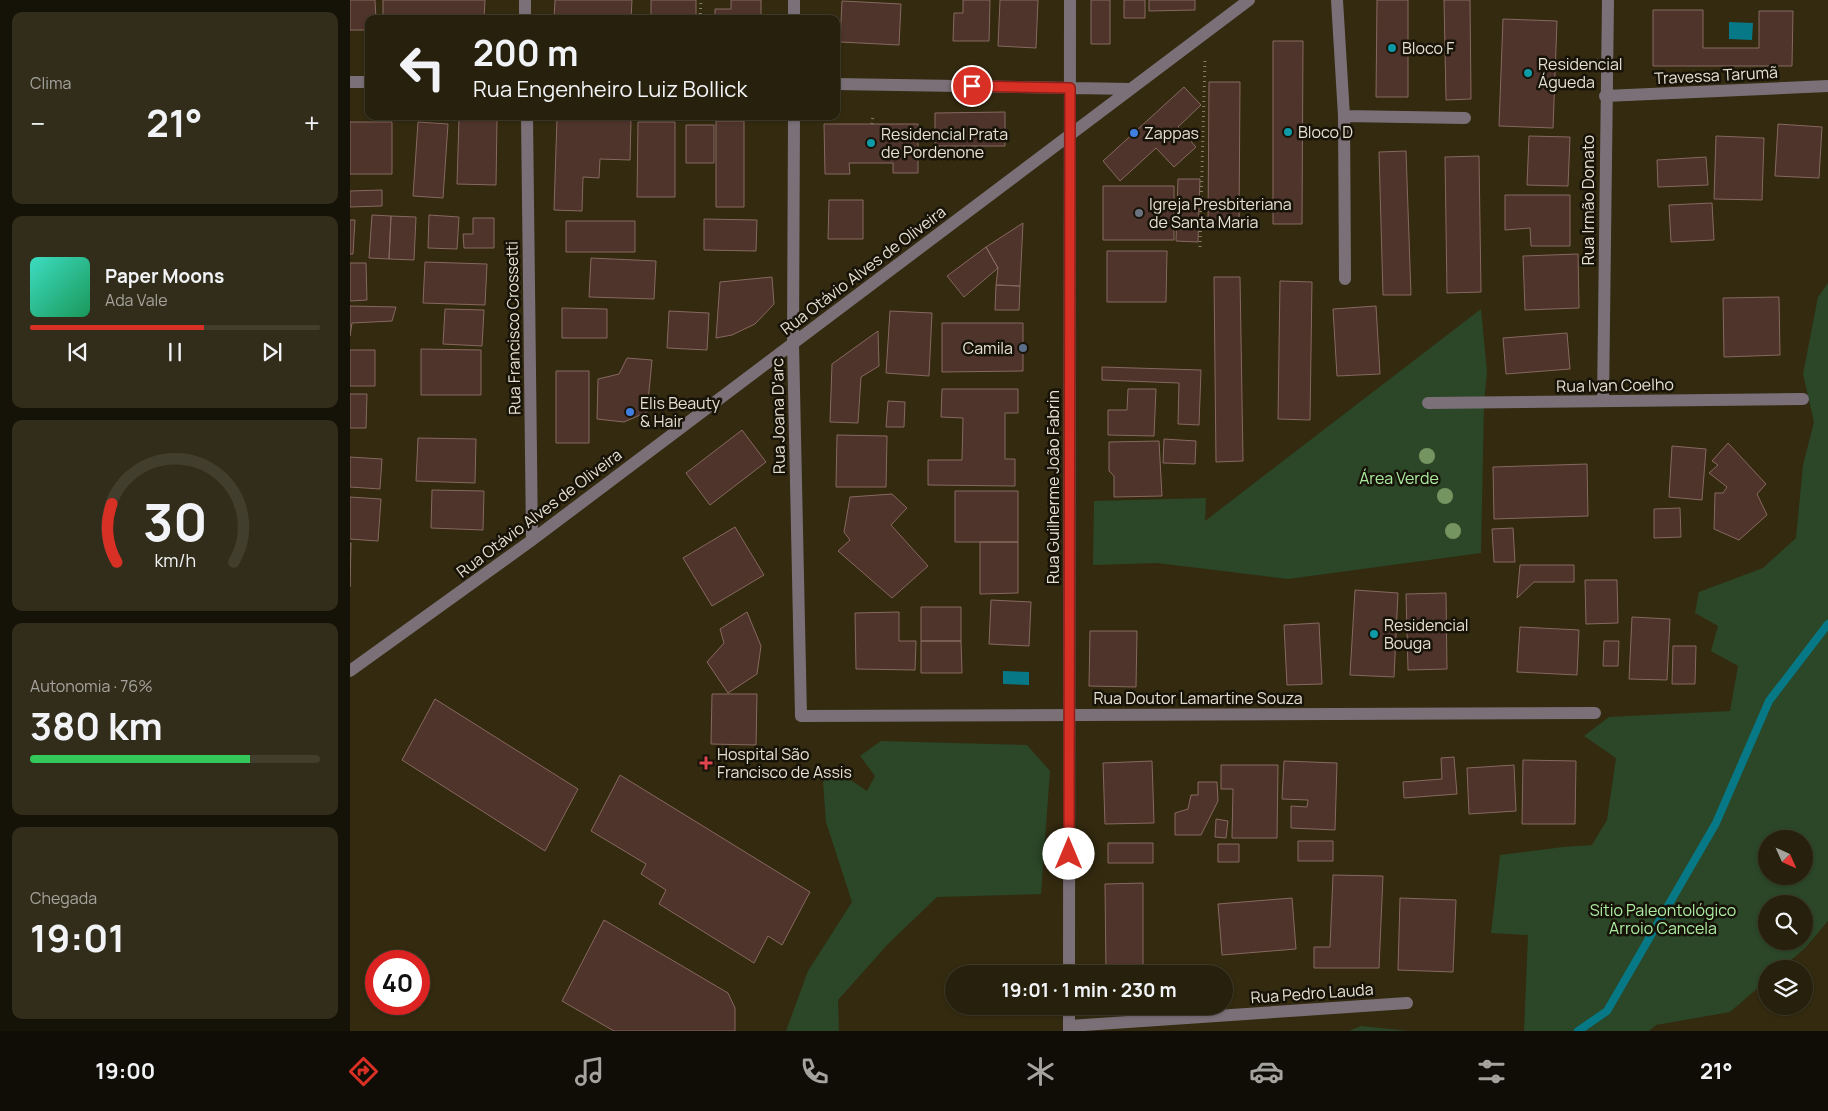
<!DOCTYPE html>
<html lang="pt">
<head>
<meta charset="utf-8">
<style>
	:root { --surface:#26200c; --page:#322d1a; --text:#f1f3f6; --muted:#a4a39d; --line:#423e2d; --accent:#d93025 }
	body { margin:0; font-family:Manrope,sans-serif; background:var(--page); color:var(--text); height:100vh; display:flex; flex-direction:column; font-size:19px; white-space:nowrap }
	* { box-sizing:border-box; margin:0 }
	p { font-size:16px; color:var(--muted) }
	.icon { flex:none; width:28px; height:28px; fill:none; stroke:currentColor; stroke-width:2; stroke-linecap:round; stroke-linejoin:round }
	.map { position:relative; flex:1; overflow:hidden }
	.panel { display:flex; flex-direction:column; gap:12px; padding:12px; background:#151207; width:350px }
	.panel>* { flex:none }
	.banner { position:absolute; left:15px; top:15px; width:475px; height:105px; border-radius:10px; box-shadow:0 1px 4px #0004,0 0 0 1px var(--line); background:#26200c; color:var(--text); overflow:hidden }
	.needle { width:32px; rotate:135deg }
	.buttons { position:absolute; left:1408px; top:830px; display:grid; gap:10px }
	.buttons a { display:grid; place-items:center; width:55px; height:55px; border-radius:50%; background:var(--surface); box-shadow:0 1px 4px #0004,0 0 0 1px var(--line); font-size:25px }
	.speed { position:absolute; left:15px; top:950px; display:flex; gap:10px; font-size:25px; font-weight:700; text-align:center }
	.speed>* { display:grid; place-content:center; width:65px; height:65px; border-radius:50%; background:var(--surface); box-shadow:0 1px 4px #0004,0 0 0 1px var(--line); line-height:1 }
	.speed .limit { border:8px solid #d22; background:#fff; color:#111 }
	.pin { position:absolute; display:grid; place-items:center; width:42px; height:42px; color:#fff; margin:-21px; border:2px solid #fff; border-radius:50%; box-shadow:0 1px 5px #0007 }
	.me { position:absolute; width:55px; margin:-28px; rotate:0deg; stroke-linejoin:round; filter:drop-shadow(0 0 4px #0008) }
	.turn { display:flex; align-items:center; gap:18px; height:105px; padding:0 25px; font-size:22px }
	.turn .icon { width:65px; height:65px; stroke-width:2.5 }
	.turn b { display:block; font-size:35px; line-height:42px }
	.big { font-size:38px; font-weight:700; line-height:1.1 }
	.panel .card { flex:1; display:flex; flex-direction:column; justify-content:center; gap:8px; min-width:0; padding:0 18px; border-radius:10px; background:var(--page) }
	.panel .dial { align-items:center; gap:0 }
	.dial svg { height:130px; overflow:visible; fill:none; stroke:var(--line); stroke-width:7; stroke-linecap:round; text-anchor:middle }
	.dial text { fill:var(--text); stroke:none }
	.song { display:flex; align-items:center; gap:15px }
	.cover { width:60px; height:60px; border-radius:8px; background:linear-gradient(135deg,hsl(170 70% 55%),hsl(150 70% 35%)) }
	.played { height:5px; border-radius:2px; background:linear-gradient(90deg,var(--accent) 60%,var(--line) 60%) }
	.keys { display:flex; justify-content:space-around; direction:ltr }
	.heat { display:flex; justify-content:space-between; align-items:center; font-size:28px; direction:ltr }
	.charge { height:8px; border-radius:4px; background:linear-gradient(90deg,#34c759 76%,var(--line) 0) }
	.trip { position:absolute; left:595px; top:965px; width:288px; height:50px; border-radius:25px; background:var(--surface); box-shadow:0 1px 4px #0004,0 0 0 1px var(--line); font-weight:700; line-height:50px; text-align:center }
	.tabs { display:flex; height:80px; justify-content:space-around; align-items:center; background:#0f0d05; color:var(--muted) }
	.tabs .icon { width:35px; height:35px }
	.tabs .active { color:var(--accent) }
	.tabs b { font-size:22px; color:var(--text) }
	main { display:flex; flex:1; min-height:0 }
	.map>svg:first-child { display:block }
	.green { fill:#2b4727; fill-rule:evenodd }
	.water { fill:#077986 }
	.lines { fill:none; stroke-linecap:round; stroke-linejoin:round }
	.stream { stroke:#077986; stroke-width:8 }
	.building { fill:#4f342c; stroke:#87685f }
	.path { stroke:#857e69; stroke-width:3; stroke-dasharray:1 4; stroke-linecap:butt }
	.minor { stroke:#7b7077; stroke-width:12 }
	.tree { fill:#759560 }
	.route-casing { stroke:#8d1f18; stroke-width:12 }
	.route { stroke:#d93025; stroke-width:9 }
	.culture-dot { fill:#0f9aa8; stroke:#171308; stroke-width:2 }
	.shop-dot { fill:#3f7fe0; stroke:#171308; stroke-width:2 }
	.worship-dot { fill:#6b7280; stroke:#171308; stroke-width:2 }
	.service-dot { fill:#5c6f8a; stroke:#171308; stroke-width:2 }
	.health-dot { fill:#e0444e; stroke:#171308; stroke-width:2 }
	.labels { text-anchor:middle; stroke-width:5; stroke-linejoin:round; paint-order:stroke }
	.poi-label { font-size:16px; fill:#e5e0d1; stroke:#171308; text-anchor:start }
	.street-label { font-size:16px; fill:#e5e0d1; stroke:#171308 }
	.park-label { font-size:16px; fill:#abeca1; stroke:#171308 }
</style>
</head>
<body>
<main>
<section class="panel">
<div class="card"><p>Clima</p>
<div class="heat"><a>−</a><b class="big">21°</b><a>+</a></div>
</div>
<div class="card">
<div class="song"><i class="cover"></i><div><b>Paper Moons</b><p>Ada Vale</p></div></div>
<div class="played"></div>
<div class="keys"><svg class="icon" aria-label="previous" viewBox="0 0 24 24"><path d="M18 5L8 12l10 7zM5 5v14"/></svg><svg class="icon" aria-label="pause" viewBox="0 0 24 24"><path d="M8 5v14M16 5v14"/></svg><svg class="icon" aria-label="next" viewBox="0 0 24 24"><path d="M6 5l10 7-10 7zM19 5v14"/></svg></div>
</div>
<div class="card dial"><svg viewBox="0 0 100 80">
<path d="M14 69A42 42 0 1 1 86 69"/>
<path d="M14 69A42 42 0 0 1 11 33" stroke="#d93025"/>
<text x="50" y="56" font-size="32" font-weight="700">30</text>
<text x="50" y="72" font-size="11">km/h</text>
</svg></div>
<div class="card"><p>Autonomia · 76%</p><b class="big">380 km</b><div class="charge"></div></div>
<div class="card"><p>Chegada</p><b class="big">19:01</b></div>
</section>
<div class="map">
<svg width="1478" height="1031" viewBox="0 0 1478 1031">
	<rect width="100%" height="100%" fill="#332a10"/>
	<path class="green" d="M1478,283V921L1456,947L1431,969H1416V981L1380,1012L1306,1025L1299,1031H1174L1178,935L1141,933L1150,855L1213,847L1242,845L1257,820L1266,758L1234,736L1259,717L1380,711L1388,666L1361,651L1368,626L1345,613L1349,592L1413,568L1446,538L1453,465L1464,422L1453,374L1468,297ZM1416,839H1454V876H1416ZM1416,904H1454V941H1416Z
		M1131,309L1137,372L1134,403L1131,553L938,579L807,563L743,565L744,501L856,498L855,521Z
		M531,741L677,745L700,771L691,894L587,897L538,944L488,1000L489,1031H436L458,971L502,902L476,822L473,782L484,769L517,791L525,776L510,756Z
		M1011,1026L1059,1031H999Z"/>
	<path class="water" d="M1379,22L1403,23L1402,40L1379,39Z
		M653,671L679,672V685L653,684Z"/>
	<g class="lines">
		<path class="stream" d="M1228,1031L1257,1011L1366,823L1419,701L1478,624"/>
	</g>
	<path class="building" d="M0,0H25L26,19H19V30H0Z
		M33,0H135L134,19H33Z
		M205,0H282L281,19H204Z
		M301,0H346V19H301Z
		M381,0H411V19H365V9H381Z
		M613,0H640L639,41H603L604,13H613Z
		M650,0H688L686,48L648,46Z
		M741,0H760V44H741Z
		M774,0H795V18H774Z
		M799,0H845V10L799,11Z
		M1027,0H1058V97H1026Z
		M1094,0H1120L1121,99L1096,100Z
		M492,1L551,4L549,45L490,42Z
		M1303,10H1353V48H1409V11H1443L1442,66H1303Z
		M1153,19L1207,21L1203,128L1149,126Z
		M923,41H953L952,224H923Z
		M859,82H890L889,225H858Z
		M834,87L851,105L828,127L846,147L824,167L806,148L770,181L753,161Z
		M655,112V146H585V113Z
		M207,118L281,120L280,160L250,159L249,178L233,177L232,211L204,210Z
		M109,119L147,120L146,185L107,184Z
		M366,121H394V207H366Z
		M0,122H42V174H0Z
		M68,122L98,124L93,198L63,196Z
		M288,122H325V197H287Z
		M474,124H568V173H543V163H499L500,174H475Z
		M1428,124L1472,127L1469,178L1425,176Z
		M336,125H364V163H336Z
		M1179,136L1220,137L1218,186L1177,185Z
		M1366,136L1414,138L1412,200L1364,199Z
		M1056,151L1061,295H1033L1029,152Z
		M1129,156L1131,292L1097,293L1095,157Z
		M1356,157L1358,185L1308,187L1307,160Z
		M828,179H850L848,242L826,241Z
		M753,186H824V240H753Z
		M32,190V206L0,207V191Z
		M1155,195H1220V246H1181L1180,228L1155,230Z
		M479,200H513V239H478Z
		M1362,203L1364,240L1321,242L1319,205Z
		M22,215L41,216L39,259L19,258Z
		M79,215L109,217L107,249L78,248Z
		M41,216L66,217L64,260L39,259Z
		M123,218H144V248H114L113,234H123Z
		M354,219L407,220L406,251L354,250Z
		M0,220H5L3,254H0Z
		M216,221H285V252H216Z
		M673,223L670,286L646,285L648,268L636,247Z
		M636,247L648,268L614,297L597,276Z
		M757,251H817L816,302H757Z
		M1228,254L1229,308L1175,310L1173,256Z
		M241,258L306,261L304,299L239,297Z
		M75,262L137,264L135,305L73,303Z
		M0,263H16L17,300L0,301Z
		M422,277L424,304L405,324L382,335L366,338L370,282Z
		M864,277H890L893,461L866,462Z
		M930,281L962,282L960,420L928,419Z
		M646,285L670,286L669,310H645Z
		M1429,297L1430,355L1374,357L1373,298Z
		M0,306L46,307L42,321L2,323L0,336Z
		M1026,306L1030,374L987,376L983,309Z
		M212,308L257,309V338H212Z
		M95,309L134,310L132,346L93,344Z
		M319,311L359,313L357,350L317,348Z
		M540,311L582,313L579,376L536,373Z
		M592,323H673V371L592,372Z
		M528,331L529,366L511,377L508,423L480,422L482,364Z
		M1217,333L1220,369L1156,374L1153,338Z
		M71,349L131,350V395H71Z
		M0,350H25V386H0Z
		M277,358L302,360L297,412L274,422L247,419L248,379L269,374Z
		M752,367L851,370L849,425L828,424L829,383L752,380Z
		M206,371H239V443H206Z
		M592,389H668V413H655V459H665V486L578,485V460H612L613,418L591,417Z
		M778,389H806L804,436L758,435V410H777Z
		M0,394H17L16,428H0Z
		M538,401L555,402L554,427H536Z
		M392,430L416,462L360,505L336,473Z
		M487,435L537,436L536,487H486Z
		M68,438L126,439L125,483L66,481Z
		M814,439L846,441L845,464L813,463Z
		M809,441L812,496L764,497V476L759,471V442Z
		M1378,443L1416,484L1407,494L1417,515L1389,540L1364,529L1365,493H1373L1377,487L1359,473L1368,465L1362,461Z
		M1322,446L1356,449L1352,500L1319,497Z
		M0,457L32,459L30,489L0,487Z
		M1237,464L1238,516L1144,519L1143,467Z
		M82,490L134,491L133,530L81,528Z
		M605,491H668V542H605Z
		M542,494L557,508L541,525L578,566L542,598L488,551L500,540L494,532L500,497Z
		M0,497L31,499L28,541L0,539Z
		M1330,508L1331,537L1304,538V509Z
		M385,527L414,575L362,606L333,558Z
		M1163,528L1165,562H1144L1142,529Z
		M630,542H668V593L630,594Z
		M0,543H1L0,587Z
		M1170,565H1224V582H1184L1167,598Z
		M1235,580H1267L1268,623L1236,624Z
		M1005,590L1048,593L1044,677L1000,675Z
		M1096,593L1097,669L1058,670L1056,594Z
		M641,600L681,602L679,646L639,644Z
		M571,607H611V641H571Z
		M397,612L411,646L407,674L378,693L357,662L374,643L370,629Z
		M549,612V641H566L565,670L506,669L505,613Z
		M1282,617L1320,619L1317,680L1279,679Z
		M969,623L972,684L937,685L934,625Z
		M1170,627L1229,630L1227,675L1167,672Z
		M740,631H787L786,687L739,686Z
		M571,641H611L612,673H571Z
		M1254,641H1269L1268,666H1253Z
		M1323,646H1346L1345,684H1322Z
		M362,694H407L406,745L361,744Z
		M85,699L228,789L195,851L52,760Z
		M1104,757L1107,794L1054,798L1053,782L1092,779L1091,758Z
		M1173,760L1226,761L1225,824H1172Z
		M802,761L804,823L755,824L753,763Z
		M934,761L987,763L985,830L941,828V806L957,807L958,800L932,799Z
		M871,765H928L927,838H882L883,789H871Z
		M1164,765L1166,811L1119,814L1117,768Z
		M270,775L460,892L432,945L418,936L404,963L309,904L316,890L291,874L296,864L241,831Z
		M848,782H867L868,801L851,835H825V813L838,809L841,795H848Z
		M866,819L878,821L876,838L865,837Z
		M948,841H983V861H948Z
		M758,843H803V863H758Z
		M868,844H889V862H868Z
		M983,875L1033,876L1029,968H964V947H980Z
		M793,883V973H756L755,884Z
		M942,898L946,949L872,955L868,904Z
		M1050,898L1106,900L1103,972L1048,970Z
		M254,920L378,993L385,1008V1031H264L212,1001Z"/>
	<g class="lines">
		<path class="path" d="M350,19L351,0
			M522,124L523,115
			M850,247L855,58"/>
		<path class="minor" d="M175,0V19
			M987,0L994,116L995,279
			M444,19V0
			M0,82H19
			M486,84L781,89
			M1255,96L1478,86
			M177,116L182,540
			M444,116L443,343L451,716L1245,713
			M994,116L1115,118
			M1253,401L1258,0
			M1078,403L1453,399
			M0,671L182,540L899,0
			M719,974L720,0
			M719,1006V1031
			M719,1026L1057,1003"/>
	</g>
	<g class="tree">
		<circle cx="1077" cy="456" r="8"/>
		<circle cx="1095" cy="496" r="8"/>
		<circle cx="1103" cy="531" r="8"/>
	</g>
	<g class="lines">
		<defs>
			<path id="route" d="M622,86L720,88L719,854"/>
		</defs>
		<use href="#route" class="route-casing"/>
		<use href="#route" class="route"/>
	</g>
	<g class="culture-dot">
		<circle cx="1042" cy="48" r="5"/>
		<circle cx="1178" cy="73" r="5"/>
		<circle cx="938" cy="132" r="5"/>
		<circle cx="521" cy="143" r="5"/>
		<circle cx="1024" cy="634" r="5"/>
	</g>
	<g class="shop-dot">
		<circle cx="784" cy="133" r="5"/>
		<circle cx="280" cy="412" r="5"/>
	</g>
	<circle class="worship-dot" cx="789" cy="213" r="5"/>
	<circle class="service-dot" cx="673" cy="348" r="5"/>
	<path class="health-dot" d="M353.5 755.5h5v5h5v5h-5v5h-5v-5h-5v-5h5z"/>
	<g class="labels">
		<g class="poi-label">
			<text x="1052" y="54">Bloco F</text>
			<text x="1188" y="70">Residencial<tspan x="1188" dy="18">Águeda</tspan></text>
			<text x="948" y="138">Bloco D</text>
			<text x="794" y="139">Zappas</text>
			<text x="531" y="140">Residencial Prata<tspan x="531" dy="18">de Pordenone</tspan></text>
			<text x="799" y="210">Igreja Presbiteriana<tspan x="799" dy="18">de Santa Maria</tspan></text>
			<text x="663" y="354" text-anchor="end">Camila</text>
			<text x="290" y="409">Elis Beauty<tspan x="290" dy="18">&amp; Hair</tspan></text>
			<text x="1034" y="631">Residencial<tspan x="1034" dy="18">Bouga</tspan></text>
			<text x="367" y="760">Hospital São<tspan x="367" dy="18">Francisco de Assis</tspan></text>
		</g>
		<g class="street-label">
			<text transform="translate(1366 75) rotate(-3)" y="6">Travessa Tarumã</text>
			<text transform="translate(1238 200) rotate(-90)" y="6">Rua Irmão Donato</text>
			<text transform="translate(513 270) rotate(-37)" y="6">Rua Otávio Alves de Oliveira</text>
			<text transform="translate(163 328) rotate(-91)" y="6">Rua Francisco Crossetti</text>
			<text transform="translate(1265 385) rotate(-1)" y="6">Rua Ivan Coelho</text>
			<text transform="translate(428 416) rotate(-91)" y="6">Rua Joana D'arc</text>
			<text transform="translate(703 487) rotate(-90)" y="6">Rua Guilherme João Fabrin</text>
			<text transform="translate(189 513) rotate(-37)" y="6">Rua Otávio Alves de Oliveira</text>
			<text x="848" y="704">Rua Doutor Lamartine Souza</text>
			<text transform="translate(962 993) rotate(-4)" y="6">Rua Pedro Lauda</text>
		</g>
		<g class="park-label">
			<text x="1049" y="484">Área Verde</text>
			<text x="1313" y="916">Sítio Paleontológico<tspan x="1313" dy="18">Arroio Cancela</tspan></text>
		</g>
	</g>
</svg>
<div class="buttons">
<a><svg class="needle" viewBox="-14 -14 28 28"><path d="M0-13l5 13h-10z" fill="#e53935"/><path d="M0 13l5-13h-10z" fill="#a4a39d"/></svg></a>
<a><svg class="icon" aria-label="search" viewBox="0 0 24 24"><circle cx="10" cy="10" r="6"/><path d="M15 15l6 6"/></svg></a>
<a><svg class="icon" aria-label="layers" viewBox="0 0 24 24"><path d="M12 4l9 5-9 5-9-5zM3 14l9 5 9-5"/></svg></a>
</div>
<div class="speed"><div class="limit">40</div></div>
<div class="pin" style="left:622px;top:86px;background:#d93025"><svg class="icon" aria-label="arrive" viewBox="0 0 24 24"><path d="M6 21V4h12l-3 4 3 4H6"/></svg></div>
<svg class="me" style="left:719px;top:854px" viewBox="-20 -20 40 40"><circle r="19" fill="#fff"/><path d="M0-13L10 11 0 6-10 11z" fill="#d93025"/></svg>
<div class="trip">19:01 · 1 min · 230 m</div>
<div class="banner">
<div class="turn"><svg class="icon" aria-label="left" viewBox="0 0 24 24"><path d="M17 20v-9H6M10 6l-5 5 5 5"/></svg><div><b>200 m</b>Rua Engenheiro Luiz Bollick</div></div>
</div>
</div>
</main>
<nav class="tabs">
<b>19:00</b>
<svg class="icon active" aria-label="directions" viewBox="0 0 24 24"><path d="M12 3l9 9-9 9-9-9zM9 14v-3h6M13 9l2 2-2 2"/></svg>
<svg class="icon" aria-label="music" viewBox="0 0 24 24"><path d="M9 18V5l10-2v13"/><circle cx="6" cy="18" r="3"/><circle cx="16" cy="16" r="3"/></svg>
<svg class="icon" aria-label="phone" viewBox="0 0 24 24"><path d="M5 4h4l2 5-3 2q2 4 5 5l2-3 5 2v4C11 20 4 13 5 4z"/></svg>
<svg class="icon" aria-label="climate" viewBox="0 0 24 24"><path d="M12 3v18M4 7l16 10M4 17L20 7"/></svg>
<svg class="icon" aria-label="car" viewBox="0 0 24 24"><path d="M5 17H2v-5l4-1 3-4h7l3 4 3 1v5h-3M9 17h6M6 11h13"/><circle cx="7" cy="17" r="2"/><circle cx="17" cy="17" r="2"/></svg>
<svg class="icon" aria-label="filters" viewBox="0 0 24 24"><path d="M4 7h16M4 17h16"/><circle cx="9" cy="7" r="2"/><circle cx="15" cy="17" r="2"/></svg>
<b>21°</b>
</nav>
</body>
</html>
